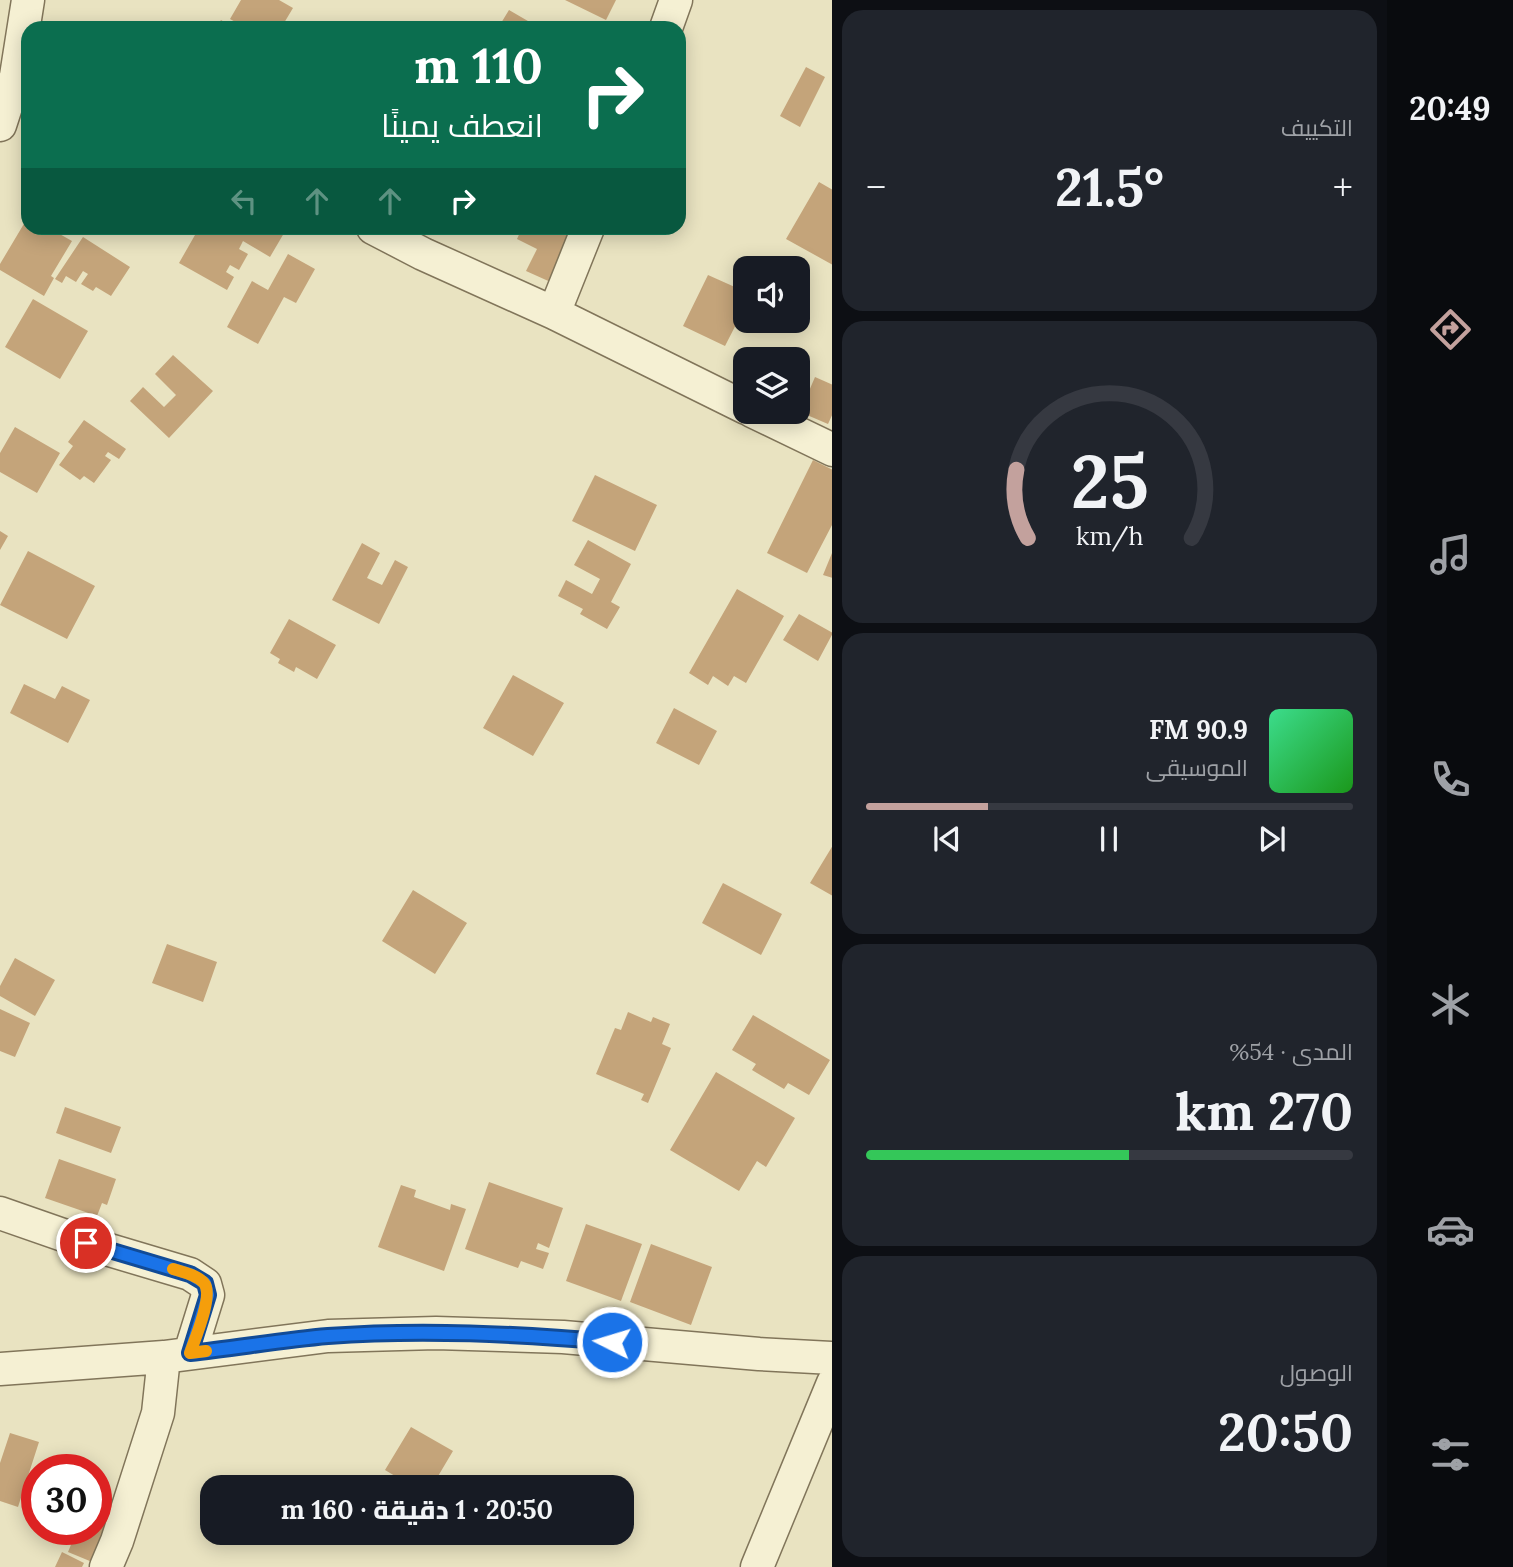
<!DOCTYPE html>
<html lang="ar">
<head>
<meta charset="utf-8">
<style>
	:root { --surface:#171b24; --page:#20242c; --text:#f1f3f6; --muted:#9ea1a6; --line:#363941; --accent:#c3a19d }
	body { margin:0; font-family:Lora,Cairo,serif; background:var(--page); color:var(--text); direction:rtl; height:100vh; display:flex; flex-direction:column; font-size:26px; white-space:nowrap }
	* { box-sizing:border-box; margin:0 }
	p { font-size:23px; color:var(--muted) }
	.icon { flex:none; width:38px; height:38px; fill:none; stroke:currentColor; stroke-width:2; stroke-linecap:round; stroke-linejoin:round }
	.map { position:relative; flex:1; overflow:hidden; direction:ltr }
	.panel { display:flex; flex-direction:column; gap:10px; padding:10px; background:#0d0f14; width:555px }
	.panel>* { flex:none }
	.top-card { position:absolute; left:21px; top:21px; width:665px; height:214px; border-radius:21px; box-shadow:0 4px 18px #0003; direction:rtl; background:#0b6e4f; color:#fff; overflow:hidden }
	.fabs { position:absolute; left:733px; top:256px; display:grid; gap:14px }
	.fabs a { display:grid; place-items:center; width:77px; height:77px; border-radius:14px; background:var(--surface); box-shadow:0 4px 18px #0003; font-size:35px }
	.speed { position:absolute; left:21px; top:1454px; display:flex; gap:14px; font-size:35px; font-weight:700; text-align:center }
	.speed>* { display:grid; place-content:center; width:91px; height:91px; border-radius:50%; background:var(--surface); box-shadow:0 4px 18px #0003; line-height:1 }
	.speed .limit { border:10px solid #d22; background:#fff; color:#111 }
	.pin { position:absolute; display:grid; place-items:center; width:60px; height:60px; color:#fff; margin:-30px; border:4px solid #fff; border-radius:50%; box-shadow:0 2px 7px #0007 }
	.me { position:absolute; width:77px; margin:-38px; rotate:275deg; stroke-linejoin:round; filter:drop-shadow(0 0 5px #0008) }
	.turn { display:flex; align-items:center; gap:24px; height:147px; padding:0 28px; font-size:32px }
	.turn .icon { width:91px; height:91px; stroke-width:2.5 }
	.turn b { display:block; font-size:49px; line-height:60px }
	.lanes { display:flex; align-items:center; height:66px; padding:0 28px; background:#0003; justify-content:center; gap:35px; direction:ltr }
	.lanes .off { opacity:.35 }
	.big { font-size:52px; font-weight:800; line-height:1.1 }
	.panel .card { flex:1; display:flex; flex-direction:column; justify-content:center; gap:10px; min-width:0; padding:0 24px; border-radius:21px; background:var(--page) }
	.panel .dial { align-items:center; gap:0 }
	.dial svg { height:182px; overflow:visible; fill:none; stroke:var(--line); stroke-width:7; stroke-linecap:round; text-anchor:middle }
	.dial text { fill:var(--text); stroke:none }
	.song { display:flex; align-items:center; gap:21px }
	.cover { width:84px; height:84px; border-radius:10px; background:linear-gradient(135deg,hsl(150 70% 55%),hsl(120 70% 35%)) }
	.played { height:7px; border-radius:4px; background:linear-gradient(90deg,var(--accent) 25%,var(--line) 25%) }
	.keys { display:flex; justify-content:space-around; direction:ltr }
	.heat { display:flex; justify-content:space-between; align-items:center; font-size:38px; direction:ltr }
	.charge { height:10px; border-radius:5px; background:linear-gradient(90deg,#34c759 54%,var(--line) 0) }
	.trip { position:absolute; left:200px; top:1475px; width:434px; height:70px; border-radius:21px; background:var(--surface); box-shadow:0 4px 18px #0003; font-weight:800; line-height:70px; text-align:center; direction:rtl }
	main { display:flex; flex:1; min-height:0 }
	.dock { display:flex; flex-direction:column; width:126px; justify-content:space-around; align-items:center; background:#090b0e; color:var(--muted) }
	.dock .icon { width:49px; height:49px }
	.dock .on { color:var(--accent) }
	.dock b { font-size:32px; color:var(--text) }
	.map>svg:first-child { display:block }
	.building { fill:#c4a47a }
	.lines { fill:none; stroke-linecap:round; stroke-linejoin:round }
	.minor-casing { stroke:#81755a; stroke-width:35 }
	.minor { stroke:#f5f0d3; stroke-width:32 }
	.route-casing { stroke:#114b97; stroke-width:18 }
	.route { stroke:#1a73e8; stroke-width:12 }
	.slow { stroke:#f59e0b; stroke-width:12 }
</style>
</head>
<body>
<main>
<nav class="dock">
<b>20:49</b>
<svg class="icon on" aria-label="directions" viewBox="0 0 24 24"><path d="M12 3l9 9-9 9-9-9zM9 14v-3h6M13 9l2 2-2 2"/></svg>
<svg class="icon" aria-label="music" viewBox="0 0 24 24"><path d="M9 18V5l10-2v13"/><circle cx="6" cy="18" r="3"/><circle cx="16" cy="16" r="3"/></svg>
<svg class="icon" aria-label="phone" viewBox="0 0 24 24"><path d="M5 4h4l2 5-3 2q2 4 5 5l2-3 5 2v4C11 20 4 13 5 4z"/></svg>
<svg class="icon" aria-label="climate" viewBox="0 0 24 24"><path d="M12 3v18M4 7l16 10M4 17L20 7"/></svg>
<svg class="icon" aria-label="car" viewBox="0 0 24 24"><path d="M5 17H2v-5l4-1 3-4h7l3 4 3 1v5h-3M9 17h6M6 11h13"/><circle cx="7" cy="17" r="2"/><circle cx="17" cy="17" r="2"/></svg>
<svg class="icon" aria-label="filters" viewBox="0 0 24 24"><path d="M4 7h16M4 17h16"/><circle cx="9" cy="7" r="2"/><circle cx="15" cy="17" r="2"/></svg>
</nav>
<section class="panel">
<div class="card"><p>التكييف</p>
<div class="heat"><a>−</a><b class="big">21.5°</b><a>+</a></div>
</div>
<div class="card dial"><svg viewBox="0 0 100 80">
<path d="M14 69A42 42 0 1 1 86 69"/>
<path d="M14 69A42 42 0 0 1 9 39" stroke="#c3a19d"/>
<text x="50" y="56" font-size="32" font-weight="700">25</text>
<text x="50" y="72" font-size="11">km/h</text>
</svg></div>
<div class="card">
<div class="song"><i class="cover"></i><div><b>90.9 FM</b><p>الموسيقى</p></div></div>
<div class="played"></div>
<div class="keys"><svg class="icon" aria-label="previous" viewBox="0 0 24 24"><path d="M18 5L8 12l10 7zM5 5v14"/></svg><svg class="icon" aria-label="pause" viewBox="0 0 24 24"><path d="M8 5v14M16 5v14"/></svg><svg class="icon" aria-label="next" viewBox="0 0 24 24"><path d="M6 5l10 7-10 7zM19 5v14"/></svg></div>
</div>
<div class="card"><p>المدى · 54%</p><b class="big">270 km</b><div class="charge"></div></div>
<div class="card"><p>الوصول</p><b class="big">20:50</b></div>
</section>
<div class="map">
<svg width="833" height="1567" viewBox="0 0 833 1567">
	<rect width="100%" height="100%" fill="#e9e3c1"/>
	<path class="building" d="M241,0H279L293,8L281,28H246L230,19Z
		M565,0H616L606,20Z
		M509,10L540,28H498Z
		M221,20L234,28H215Z
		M806,67L825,77L800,127L780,116Z
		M819,182L833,190V265L786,239Z
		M28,217V228H49L72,241L51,276L54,278L44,296L0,270V264Z
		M199,228H287L270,257L243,241L239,249L248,254L239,270L230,265L226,272L234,277L227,290L179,263Z
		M522,228H563L579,235L555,284L526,271L537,249L517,239Z
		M83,237L130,267L111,296L96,287L93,291L81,284L88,274L83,271L76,282L66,276L62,283L55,279Z
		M288,254L315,269L296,303L284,297L258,344L227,327L252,281L268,290Z
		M708,275L746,292V305L725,346L683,326Z
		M33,299L88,331L60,379L5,347Z
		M173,355L213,391L169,438L130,401L143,387L164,407L176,395L155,374Z
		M815,377L833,385V413L828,424L800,412Z
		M84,420L126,449L119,459L108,452L105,456L111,460L94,483L84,476L80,480L59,465L73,446L68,442Z
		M15,427L60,453L37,493L0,472V453Z
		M813,460L833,470V523L807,573L767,553Z
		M595,475L657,505L635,551L572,521Z
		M0,531L8,536L0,550Z
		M588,540L631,564L611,602L620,607L607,629L580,614L583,609L558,596L566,580L592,594L600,579L574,565Z
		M362,543L380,553L367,578L382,585L395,560L408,567L379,624L332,600Z
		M28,551L95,586L67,639L0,605Z
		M832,553H833V578L823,575Z
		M737,589L784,616L746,683L734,676L728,686L713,676L708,685L689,673Z
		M799,614L833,633L818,661L783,640Z
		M289,619L336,645L317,679L296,667L294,672L278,663L280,659L270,653Z
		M513,675L564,703L533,756L483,728Z
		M24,684L55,699L62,686L90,700L68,743L10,713Z
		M674,708L717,731L699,765L656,743Z
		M833,845V896L810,883Z
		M723,883L782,914L761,955L702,923Z
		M413,890L467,923L435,974L382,941Z
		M167,944L217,962L203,1002L152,983Z
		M15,958L55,980L35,1016L0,996V986Z
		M0,1009L30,1023L15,1057L0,1051Z
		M628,1012L651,1022L653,1017L670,1024L662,1044L671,1048L648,1103L641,1100L644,1094L596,1074L615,1028L621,1030Z
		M753,1015L830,1060L809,1095L788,1083L784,1089L752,1070L756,1064L732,1050Z
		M716,1072L795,1118L766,1167L757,1161L739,1191L670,1150Z
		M65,1107L121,1127L111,1153L56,1133Z
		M59,1159L116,1179L107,1205L102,1203L97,1216L45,1198Z
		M489,1182L563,1208L549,1248L538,1243L536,1249L549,1253L543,1269L521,1261L518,1268L465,1249Z
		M401,1185L416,1190L414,1197L450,1210L451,1204L466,1209L444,1271L378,1247Z
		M586,1224L642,1244L621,1301L566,1281Z
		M651,1244L712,1267L691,1325L630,1302Z
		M411,1427L453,1451L431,1488H415L385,1470Z
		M10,1433L39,1442L18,1507L0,1501V1463Z
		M96,1516L114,1523L97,1564L68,1552L77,1530H96Z
		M62,1552L84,1563L82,1567H55Z"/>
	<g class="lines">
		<defs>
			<path id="minor" d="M666,28L676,0
				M0,125L16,76L28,0
				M373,228L423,254L554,313L746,408
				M554,313L588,228
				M752,411L833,450
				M0,1213L86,1243L190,1274L205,1284L208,1295L190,1353
				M0,1369L164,1357L328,1336L436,1333L563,1337L759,1354L833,1358
				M106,1567L117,1541L158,1413L164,1357
				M757,1567L833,1383"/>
		</defs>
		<use href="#minor" class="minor-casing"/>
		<use href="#minor" class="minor"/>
	</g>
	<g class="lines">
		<defs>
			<path id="route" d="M86,1243L190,1274L205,1283L208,1295L190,1353C236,1348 282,1340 328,1336C422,1329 518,1334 612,1342"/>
		</defs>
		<use href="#route" class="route-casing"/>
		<use href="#route" class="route"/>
		<path class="slow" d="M173,1269C183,1272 197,1275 204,1283C214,1294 195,1339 190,1353L206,1351"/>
	</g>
</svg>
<div class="fabs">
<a><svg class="icon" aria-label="sound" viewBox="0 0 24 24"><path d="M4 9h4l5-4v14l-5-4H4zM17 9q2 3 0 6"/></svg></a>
<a><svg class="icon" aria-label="layers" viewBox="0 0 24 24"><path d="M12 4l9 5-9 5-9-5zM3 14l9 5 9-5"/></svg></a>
</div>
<div class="speed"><div class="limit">30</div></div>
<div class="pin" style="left:86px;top:1243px;background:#d93025"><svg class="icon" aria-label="arrive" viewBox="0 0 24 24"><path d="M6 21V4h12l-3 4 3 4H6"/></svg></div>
<svg class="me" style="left:612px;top:1342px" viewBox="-20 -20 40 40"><circle r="17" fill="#1a73e8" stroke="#fff" stroke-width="3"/><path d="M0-11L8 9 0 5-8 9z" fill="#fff"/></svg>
<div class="trip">20:50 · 1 دقيقة · 160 m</div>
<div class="top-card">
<div class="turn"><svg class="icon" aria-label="right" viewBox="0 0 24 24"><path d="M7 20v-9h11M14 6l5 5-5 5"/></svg><div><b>110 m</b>انعطف يمينًا</div></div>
<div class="lanes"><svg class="icon off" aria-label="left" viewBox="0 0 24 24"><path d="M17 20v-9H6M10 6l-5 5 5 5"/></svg><svg class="icon off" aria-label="ahead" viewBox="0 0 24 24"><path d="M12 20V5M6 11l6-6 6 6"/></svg><svg class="icon off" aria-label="ahead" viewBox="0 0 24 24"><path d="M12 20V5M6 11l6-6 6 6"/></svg><svg class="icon" aria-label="right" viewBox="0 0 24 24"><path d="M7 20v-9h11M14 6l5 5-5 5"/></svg></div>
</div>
</div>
</main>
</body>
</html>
